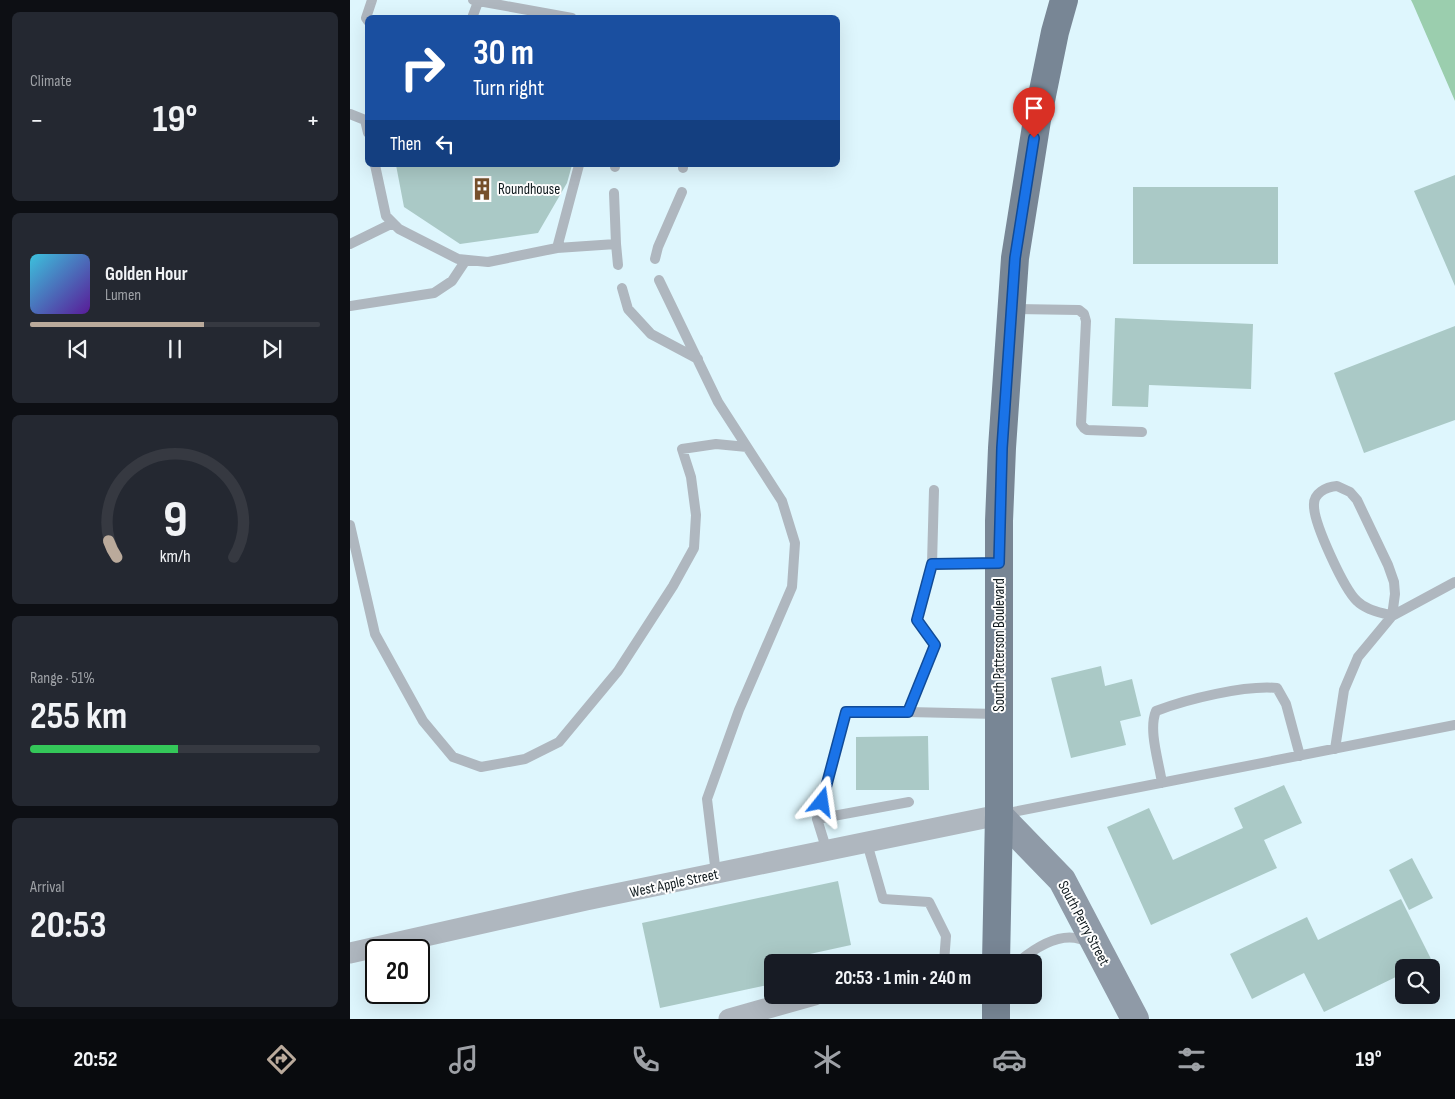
<!DOCTYPE html>
<html lang="en">
<head>
<meta charset="utf-8">
<style>
	:root { --surface:#171b24; --page:#242831; --text:#f1f3f6; --muted:#9ea1a6; --line:#363941; --accent:#baaa9b }
	body { margin:0; font-family:"Sofia Sans Condensed",sans-serif; background:var(--page); color:var(--text); height:100vh; display:flex; flex-direction:column; font-size:19px; white-space:nowrap }
	* { box-sizing:border-box; margin:0 }
	p { font-size:16px; color:var(--muted) }
	.icon { flex:none; width:28px; height:28px; fill:none; stroke:currentColor; stroke-width:2; stroke-linecap:round; stroke-linejoin:round }
	.map { position:relative; flex:1; overflow:hidden }
	.panel { display:flex; flex-direction:column; gap:12px; padding:12px; background:#0d0f14; width:350px }
	.panel>* { flex:none }
	.top-card { position:absolute; left:15px; top:15px; width:475px; height:152px; border-radius:8px; box-shadow:0 5px 20px #0002; background:#1a4fa0; color:#fff; overflow:hidden }
	.fabs { position:absolute; left:1045px; top:959px; display:grid; gap:10px }
	.fabs a { display:grid; place-items:center; width:45px; height:45px; border-radius:8px; background:var(--surface); box-shadow:0 5px 20px #0002; font-size:25px }
	.speed { position:absolute; left:15px; top:939px; display:flex; gap:10px; font-size:25px; font-weight:700; text-align:center }
	.speed>* { display:grid; place-content:center; width:65px; height:65px; border-radius:50%; background:var(--surface); box-shadow:0 5px 20px #0002; line-height:1 }
	.speed .limit { border:2px solid #111; border-radius:8px; background:#fff; color:#111 }
	.pin { position:absolute; display:grid; place-items:center; width:42px; height:42px; color:#fff; margin:-51px -21px; border-radius:50% 50% 50% 0; rotate:-45deg; box-shadow:0 0 5px #0007 }
	.pin .icon { rotate:45deg }
	.me { position:absolute; width:55px; margin:-28px; rotate:15deg; stroke-linejoin:round; filter:drop-shadow(0 0 4px #0008) }
	.turn { display:flex; align-items:center; gap:18px; height:105px; padding:0 25px; font-size:22px }
	.turn .icon { width:65px; height:65px; stroke-width:2.5 }
	.turn b { display:block; font-size:35px; line-height:42px }
	.then { display:flex; align-items:center; height:48px; padding:0 25px; background:#0003; gap:10px; font-size:19px }
	.big { font-size:38px; font-weight:700; line-height:1.1 }
	.panel .tile { flex:1; display:flex; flex-direction:column; justify-content:center; gap:8px; min-width:0; padding:0 18px; border-radius:8px; background:var(--page) }
	.panel .dial { align-items:center; gap:0 }
	.dial svg { height:130px; overflow:visible; fill:none; stroke:var(--line); stroke-width:7; stroke-linecap:round; text-anchor:middle }
	.dial text { fill:var(--text); stroke:none }
	.song { display:flex; align-items:center; gap:15px }
	.cover { width:60px; height:60px; border-radius:8px; background:linear-gradient(135deg,hsl(190 70% 55%),hsl(270 70% 35%)) }
	.played { height:5px; border-radius:2px; background:linear-gradient(90deg,var(--accent) 60%,var(--line) 60%) }
	.keys { display:flex; justify-content:space-around; direction:ltr }
	.heat { display:flex; justify-content:space-between; align-items:center; font-size:28px; direction:ltr }
	.charge { height:8px; border-radius:4px; background:linear-gradient(90deg,#34c759 51%,var(--line) 0) }
	.trip { position:absolute; left:414px; top:954px; width:278px; height:50px; border-radius:8px; background:var(--surface); box-shadow:0 5px 20px #0002; font-weight:700; line-height:50px; text-align:center }
	.menu { display:flex; height:80px; justify-content:space-around; align-items:center; background:#090b0e; color:var(--muted) }
	.menu .icon { width:35px; height:35px }
	.menu .on { color:var(--accent) }
	.menu b { font-size:22px; color:var(--text) }
	main { display:flex; flex:1; min-height:0 }
	.map>svg:first-child { display:block }
	.green { fill:#9bceae }
	.building { fill:#aac9c6 }
	.lines { fill:none; stroke-linecap:round; stroke-linejoin:round }
	.lane { stroke:#afb7bf; stroke-width:10 }
	.street { stroke:#afb7bf; stroke-width:21 }
	.secondary { stroke:#8f9aa7; stroke-width:28 }
	.primary { stroke:#788695; stroke-width:28 }
	.route-casing { stroke:#114b97; stroke-width:12 }
	.route { stroke:#1a73e8; stroke-width:9 }
	.labels { text-anchor:middle; stroke-width:4; stroke-linejoin:round; paint-order:stroke }
	.poi-label { font-size:15px; fill:#0e181c; stroke:#fefefe; text-anchor:start }
	.street-label { font-size:15px; fill:#0e181c; stroke:#fefefe }
</style>
</head>
<body>
<main>
<section class="panel">
<div class="tile"><p>Climate</p>
<div class="heat"><a>−</a><b class="big">19°</b><a>+</a></div>
</div>
<div class="tile">
<div class="song"><i class="cover"></i><div><b>Golden Hour</b><p>Lumen</p></div></div>
<div class="played"></div>
<div class="keys"><svg class="icon" aria-label="previous" viewBox="0 0 24 24"><path d="M18 5L8 12l10 7zM5 5v14"/></svg><svg class="icon" aria-label="pause" viewBox="0 0 24 24"><path d="M8 5v14M16 5v14"/></svg><svg class="icon" aria-label="next" viewBox="0 0 24 24"><path d="M6 5l10 7-10 7zM19 5v14"/></svg></div>
</div>
<div class="tile dial"><svg viewBox="0 0 100 80">
<path d="M14 69A42 42 0 1 1 86 69"/>
<path d="M14 69A42 42 0 0 1 9 59" stroke="#baaa9b"/>
<text x="50" y="56" font-size="32" font-weight="700">9</text>
<text x="50" y="72" font-size="11">km/h</text>
</svg></div>
<div class="tile"><p>Range · 51%</p><b class="big">255 km</b><div class="charge"></div></div>
<div class="tile"><p>Arrival</p><b class="big">20:53</b></div>
</section>
<div class="map">
<svg width="1105" height="1019" viewBox="0 0 1105 1019">
	<rect width="100%" height="100%" fill="#def6fd"/>
	<path class="green" d="M1061,0H1105V101L1063,4Z"/>
	<path class="building" d="M46,165H222L217,183L188,233L110,244L54,207Z
		M1105,175V286L1064,191Z
		M783,187H928V264H783Z
		M765,318L903,324L901,389L799,385L798,407L762,406Z
		M1105,326V420L1014,453L984,373Z
		M751,666L755,686L782,679L791,716L770,721L776,745L721,758L701,678Z
		M578,736L579,790H506V737Z
		M934,785L952,823L914,840L927,868L801,925L757,827L799,808L823,860L893,828L884,808Z
		M1062,858L1083,898L1059,910L1039,870Z
		M488,881L501,945L414,964L418,985L310,1008L292,923Z
		M1051,899L1081,959L1065,968H1054V973L974,1012L954,973L902,999L880,954L957,917L968,940Z"/>
	<g class="lines">
		<path class="lane" d="M123,0L222,18
			M122,18L128,2
			M18,21L16,18L22,0
			M0,114L15,120L18,133
			M25,165L36,216L49,229L108,259L138,262L207,248L266,244
			M333,165V168
			M265,167V165
			M264,193L266,244L268,265
			M0,244L43,223
			M207,248L229,165
			M305,259L308,247L332,192
			M309,280L368,402L432,501L445,543L442,587L389,710L357,799L366,874
			M272,288L278,309L301,334L348,359
			M0,306L84,293L102,281L116,260
			M663,309L729,310L734,314L736,321L731,424L734,428L737,430L792,432
			M987,486L1000,492L1007,500L1038,565L1044,582L1045,594L1042,616C1030,612 1016,610 1007,601C994,589 964,524 964,506C963,493 976,487 987,486Z
			M0,525L25,634L73,721L103,757L131,767L175,759L209,742L268,671L323,586L344,548L346,515L341,477L332,449L366,444L397,447
			M582,564L584,490
			M558,712L647,714
			M985,749L994,690L1008,657L1042,616L1105,582
			M812,783C809,762 798,730 806,711C837,699 895,685 927,688L936,704L950,756
			M559,802L467,819L496,712H558L585,645L567,620L582,564L648,563
			M653,814L1105,725
			M467,819L477,851
			M517,843L533,899L579,902L596,936L594,962
			M668,962C686,947 715,928 739,943"/>
		<path class="street" d="M0,953L236,900L649,815
			M379,1019L465,995"/>
		<path class="secondary" d="M649,815L712,880L785,1019"/>
		<path class="primary" d="M646,962L649,815V521L652,448L665,258L687,120L705,32L714,0
			M646,1019V995"/>
	</g>
	<g class="lines">
		<defs>
			<path id="route" d="M472,802L496,712H558L585,645L567,620L582,564L649,563L652,448L665,258L684,138"/>
		</defs>
		<use href="#route" class="route-casing"/>
		<use href="#route" class="route"/>
	</g>
	<defs>
		<symbol id="building-bare" viewBox="-9 -9 18 18"><path d="M-4-6H4V6H1V3H-1V6H-4ZM-2.5-4.3h1.7v1.8h-1.7ZM.8-4.3h1.7v1.8H.8ZM-2.5-1h1.7V.8h-1.7ZM.8-1h1.7V.8H.8Z" fill="#76502c" stroke="#fefefe" stroke-width="2.5" paint-order="stroke"/></symbol>
	</defs>
	<g fill-rule="evenodd">
		<use href="#building-bare" x="116" y="173" width="32" height="32"/>
	</g>
	<g class="labels">
		<g class="poi-label">
			<text x="148" y="194">Roundhouse</text>
		</g>
		<g class="street-label">
			<text transform="translate(649 645) rotate(-90)" y="5">South Patterson Boulevard</text>
			<text transform="translate(324 883) rotate(-12)" y="5">West Apple Street</text>
			<text transform="translate(734 923) rotate(62)" y="5">South Perry Street</text>
		</g>
	</g>
</svg>
<div class="fabs">
<a><svg class="icon" aria-label="search" viewBox="0 0 24 24"><circle cx="10" cy="10" r="6"/><path d="M15 15l6 6"/></svg></a>
</div>
<div class="speed"><div class="limit">20</div></div>
<div class="pin" style="left:684px;top:138px;background:#d93025"><svg class="icon" aria-label="arrive" viewBox="0 0 24 24"><path d="M6 21V4h12l-3 4 3 4H6"/></svg></div>
<svg class="me" style="left:472px;top:802px" viewBox="-20 -20 40 40"><path d="M0-17L14 15 0 8-14 15z" fill="#1a73e8" stroke="#fff" stroke-width="4"/></svg>
<div class="trip">20:53 · 1 min · 240 m</div>
<div class="top-card">
<div class="turn"><svg class="icon" aria-label="right" viewBox="0 0 24 24"><path d="M7 20v-9h11M14 6l5 5-5 5"/></svg><div><b>30 m</b>Turn right</div></div>
<div class="then">Then<svg class="icon" aria-label="left" viewBox="0 0 24 24"><path d="M17 20v-9H6M10 6l-5 5 5 5"/></svg></div>
</div>
</div>
</main>
<nav class="menu">
<b>20:52</b>
<svg class="icon on" aria-label="directions" viewBox="0 0 24 24"><path d="M12 3l9 9-9 9-9-9zM9 14v-3h6M13 9l2 2-2 2"/></svg>
<svg class="icon" aria-label="music" viewBox="0 0 24 24"><path d="M9 18V5l10-2v13"/><circle cx="6" cy="18" r="3"/><circle cx="16" cy="16" r="3"/></svg>
<svg class="icon" aria-label="phone" viewBox="0 0 24 24"><path d="M5 4h4l2 5-3 2q2 4 5 5l2-3 5 2v4C11 20 4 13 5 4z"/></svg>
<svg class="icon" aria-label="climate" viewBox="0 0 24 24"><path d="M12 3v18M4 7l16 10M4 17L20 7"/></svg>
<svg class="icon" aria-label="car" viewBox="0 0 24 24"><path d="M5 17H2v-5l4-1 3-4h7l3 4 3 1v5h-3M9 17h6M6 11h13"/><circle cx="7" cy="17" r="2"/><circle cx="17" cy="17" r="2"/></svg>
<svg class="icon" aria-label="filters" viewBox="0 0 24 24"><path d="M4 7h16M4 17h16"/><circle cx="9" cy="7" r="2"/><circle cx="15" cy="17" r="2"/></svg>
<b>19°</b>
</nav>
</body>
</html>
